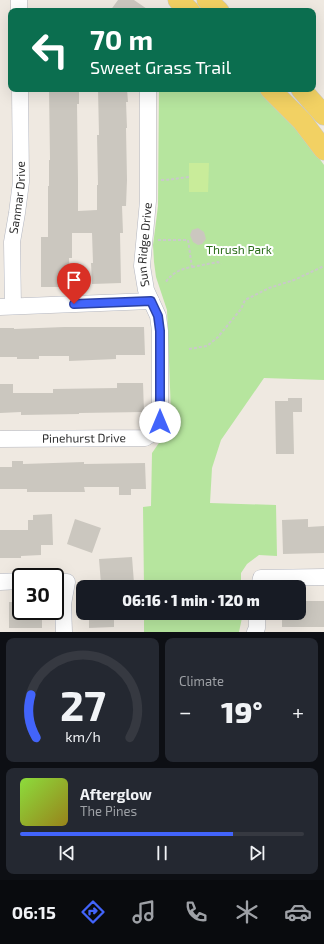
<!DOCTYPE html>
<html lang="en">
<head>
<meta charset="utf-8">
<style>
	:root { --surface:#171b24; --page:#242831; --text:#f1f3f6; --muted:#9ea1a6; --line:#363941; --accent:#4264fb }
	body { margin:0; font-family:"Exo 2",sans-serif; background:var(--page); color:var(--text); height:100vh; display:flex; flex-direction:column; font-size:15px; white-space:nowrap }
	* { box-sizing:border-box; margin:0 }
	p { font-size:13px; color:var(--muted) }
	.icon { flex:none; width:22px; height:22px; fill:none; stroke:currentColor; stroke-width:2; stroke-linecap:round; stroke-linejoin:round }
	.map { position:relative; height:632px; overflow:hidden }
	.sheet { display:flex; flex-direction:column; gap:6px; padding:6px; background:#0d0f14; flex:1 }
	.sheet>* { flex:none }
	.banner { position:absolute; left:8px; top:8px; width:308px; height:84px; border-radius:8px; box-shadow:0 4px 16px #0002; background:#0b6e4f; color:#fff; overflow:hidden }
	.speed { position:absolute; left:12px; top:568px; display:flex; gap:8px; font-size:20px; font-weight:700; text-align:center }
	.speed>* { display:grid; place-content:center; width:52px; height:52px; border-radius:50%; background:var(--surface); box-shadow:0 4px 16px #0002; line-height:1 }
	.speed .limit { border:2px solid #111; border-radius:6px; background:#fff; color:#111 }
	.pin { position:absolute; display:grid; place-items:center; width:34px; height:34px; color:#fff; margin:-41px -17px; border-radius:50% 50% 50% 0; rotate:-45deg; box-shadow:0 0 4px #0007 }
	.pin .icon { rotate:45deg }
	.me { position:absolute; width:44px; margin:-22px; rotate:0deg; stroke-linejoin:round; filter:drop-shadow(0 0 3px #0008) }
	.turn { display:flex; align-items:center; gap:14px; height:84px; padding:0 16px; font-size:18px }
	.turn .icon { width:52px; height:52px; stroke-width:2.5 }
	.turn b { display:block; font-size:28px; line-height:34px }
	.big { font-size:30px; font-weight:800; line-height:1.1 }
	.sheet .card { flex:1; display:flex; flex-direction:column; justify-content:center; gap:6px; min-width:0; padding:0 14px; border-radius:8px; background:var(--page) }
	.sheet .dial { align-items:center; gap:0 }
	.dial svg { height:104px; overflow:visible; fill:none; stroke:var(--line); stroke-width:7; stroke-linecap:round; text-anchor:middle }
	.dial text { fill:var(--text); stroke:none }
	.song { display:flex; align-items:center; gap:12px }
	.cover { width:48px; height:48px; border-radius:6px; background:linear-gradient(135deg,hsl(90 70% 55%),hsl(50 70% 35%)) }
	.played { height:4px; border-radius:2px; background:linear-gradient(90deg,var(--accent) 75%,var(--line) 75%) }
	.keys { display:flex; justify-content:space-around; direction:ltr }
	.heat { display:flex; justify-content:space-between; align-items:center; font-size:22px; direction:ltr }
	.sheet .tiles { flex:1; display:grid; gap:6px; grid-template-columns:1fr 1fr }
	.card:last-child { grid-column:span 2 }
	.trip { position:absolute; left:76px; top:580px; width:230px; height:40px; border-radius:8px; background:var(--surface); box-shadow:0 4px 16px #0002; font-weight:800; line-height:40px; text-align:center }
	.dock { display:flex; height:64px; justify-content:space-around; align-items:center; background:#090b0e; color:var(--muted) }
	.dock .icon { width:28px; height:28px }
	.dock .active { color:var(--accent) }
	.dock b { font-size:18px; color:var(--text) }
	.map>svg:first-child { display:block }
	.green { fill:#b6e59e }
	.pitch { fill:#c9ec9a }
	.building { fill:#cbc7bf }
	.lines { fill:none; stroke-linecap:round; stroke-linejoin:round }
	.minor-casing { stroke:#b4b7c1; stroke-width:17 }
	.major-casing { stroke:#c9c9c9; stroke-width:21 }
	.path { stroke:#c9c9c9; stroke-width:2; stroke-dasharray:3 2; stroke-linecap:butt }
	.minor { stroke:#fff; stroke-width:16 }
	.major { stroke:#f2d163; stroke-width:20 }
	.route-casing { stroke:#2b41a3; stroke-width:10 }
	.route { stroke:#4264fb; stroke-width:7 }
	.labels { text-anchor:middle; stroke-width:4; stroke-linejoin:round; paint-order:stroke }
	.street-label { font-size:12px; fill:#2e2e2e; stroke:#fff }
	.park-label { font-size:12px; fill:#2c6e1b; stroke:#fff }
</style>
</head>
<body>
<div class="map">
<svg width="324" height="632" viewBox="0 0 324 632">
	<rect width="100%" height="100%" fill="#efe9e1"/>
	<path class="green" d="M159,89H258L295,124L324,165V380L264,378L221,440L212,468L210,503L276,505L277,556L259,555L247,564L241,573V587H144L143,507L151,506L152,453L170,427L171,413L167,310L156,277L154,262L153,245L158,206Z
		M144,613H243L239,632H144Z"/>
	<path class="pitch" d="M189,163H209L208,192H189Z"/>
	<path class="building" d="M118,0H134L150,11H110Z
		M49,89H79V104H77L78,181V211L97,210V185H98L97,135H99L98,89H127L128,102H126L127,128H126L127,180L126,206H122L123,233H120L121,283L92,284L91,263H93L92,233H72V258H69L70,287H41V237H48V186H49V160H50Z
		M198,228L204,232L206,239L202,244L198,245L193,242L190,235L192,230Z
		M64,327H144L145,355H116V359L69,361V356H39V359H17V357H0V328H14V329Z
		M117,383H143L144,412L79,413V414L21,415V412L0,413V384H13V393H53V389L117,388Z
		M288,398H302V412H293L294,454H276L275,401H288Z
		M12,461H23V464L84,462V464L145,463L146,489H131V495H119V487H84L85,492H27V489H0V467H12Z
		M52,514L53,545H41V555L21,556V558H0V530H28V520H33V515Z
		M75,519L101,528L92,553L67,544Z
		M308,519V527L324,526V553L283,554L282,520Z
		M132,557L134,583L101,584L99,559Z
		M299,601H324V627H282V613H299Z
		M9,602H21V611H42V628H9Z
		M89,613H114V627L89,628Z"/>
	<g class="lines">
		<defs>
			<g id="minor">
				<path d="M19,0V11"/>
				<path id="s1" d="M13,306L12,242L17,213L21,182L20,89"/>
				<path d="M0,307L151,301"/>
				<path id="s2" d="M0,439L145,438L154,432L160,422V331L158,316L146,290L142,266L148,201V89"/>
				<path d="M0,582L21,581"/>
				<path d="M55,582H67L63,604L64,632"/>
				<path d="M259,587L261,578L324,577"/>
				<path d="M255,632L257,628V613"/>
			</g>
			<path id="major" d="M178,0L190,11
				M207,0L219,11
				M270,89L302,121L324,150
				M301,89L324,115"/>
		</defs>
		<use href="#minor" class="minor-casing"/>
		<use href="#major" class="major-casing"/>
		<path class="path" d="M161,180C171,180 179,178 189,177
			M158,240H188L192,267C180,269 172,273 165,283
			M192,267L218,262L221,264
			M189,349L207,346L218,337L232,320L241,309L245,300L269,288L294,280L324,266"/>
		<use href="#minor" class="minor"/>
		<use href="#major" class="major"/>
	</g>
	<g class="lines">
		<defs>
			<path id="route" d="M74,304L151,301L158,316L160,331V422"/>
		</defs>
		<use href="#route" class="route-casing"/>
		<use href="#route" class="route"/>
	</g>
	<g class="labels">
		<g class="street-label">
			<text dy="4" stroke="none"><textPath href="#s1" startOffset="109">Sanmar Drive</textPath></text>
			<text dy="4" stroke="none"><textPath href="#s2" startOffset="348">Sun Ridge Drive</textPath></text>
			<text dy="4" stroke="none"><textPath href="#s2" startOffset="84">Pinehurst Drive</textPath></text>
		</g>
		<g class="park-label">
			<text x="239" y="254">Thrush Park</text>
		</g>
	</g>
</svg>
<div class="speed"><div class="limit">30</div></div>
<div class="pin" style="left:74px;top:304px;background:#d93025"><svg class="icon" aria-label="arrive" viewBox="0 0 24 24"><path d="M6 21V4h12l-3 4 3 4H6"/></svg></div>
<svg class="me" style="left:160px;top:422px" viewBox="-20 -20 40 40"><circle r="19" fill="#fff"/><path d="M0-13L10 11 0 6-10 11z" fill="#4264fb"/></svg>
<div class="trip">06:16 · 1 min · 120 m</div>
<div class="banner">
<div class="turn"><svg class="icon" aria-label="left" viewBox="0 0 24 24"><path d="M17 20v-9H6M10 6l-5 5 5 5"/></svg><div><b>70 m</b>Sweet Grass Trail</div></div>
</div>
</div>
<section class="sheet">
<div class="tiles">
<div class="card dial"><svg viewBox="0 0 100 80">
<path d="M14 69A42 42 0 1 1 86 69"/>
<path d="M14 69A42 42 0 0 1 10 36" stroke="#4264fb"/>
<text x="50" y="56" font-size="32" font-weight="700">27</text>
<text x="50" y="72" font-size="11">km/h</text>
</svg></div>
<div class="card"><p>Climate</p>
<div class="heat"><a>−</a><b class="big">19°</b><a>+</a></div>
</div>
<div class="card">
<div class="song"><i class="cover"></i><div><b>Afterglow</b><p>The Pines</p></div></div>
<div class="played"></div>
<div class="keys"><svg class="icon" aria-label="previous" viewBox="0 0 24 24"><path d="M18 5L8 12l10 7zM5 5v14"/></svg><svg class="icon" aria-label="pause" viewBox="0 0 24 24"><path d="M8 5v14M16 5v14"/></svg><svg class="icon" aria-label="next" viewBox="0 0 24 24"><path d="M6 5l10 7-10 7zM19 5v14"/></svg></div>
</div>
</div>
</section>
<nav class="dock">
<b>06:15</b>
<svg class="icon active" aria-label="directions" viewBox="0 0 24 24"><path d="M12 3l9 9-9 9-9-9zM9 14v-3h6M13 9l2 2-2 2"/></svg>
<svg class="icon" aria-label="music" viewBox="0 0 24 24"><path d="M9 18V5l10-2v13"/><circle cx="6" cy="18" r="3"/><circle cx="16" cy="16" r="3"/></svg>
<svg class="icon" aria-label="phone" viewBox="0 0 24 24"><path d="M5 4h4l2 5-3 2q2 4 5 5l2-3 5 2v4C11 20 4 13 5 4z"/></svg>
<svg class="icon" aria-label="climate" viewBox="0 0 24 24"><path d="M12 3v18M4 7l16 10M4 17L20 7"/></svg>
<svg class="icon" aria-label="car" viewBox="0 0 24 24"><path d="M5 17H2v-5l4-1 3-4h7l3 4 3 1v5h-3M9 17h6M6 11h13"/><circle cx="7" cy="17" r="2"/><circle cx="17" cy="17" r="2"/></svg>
</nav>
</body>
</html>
